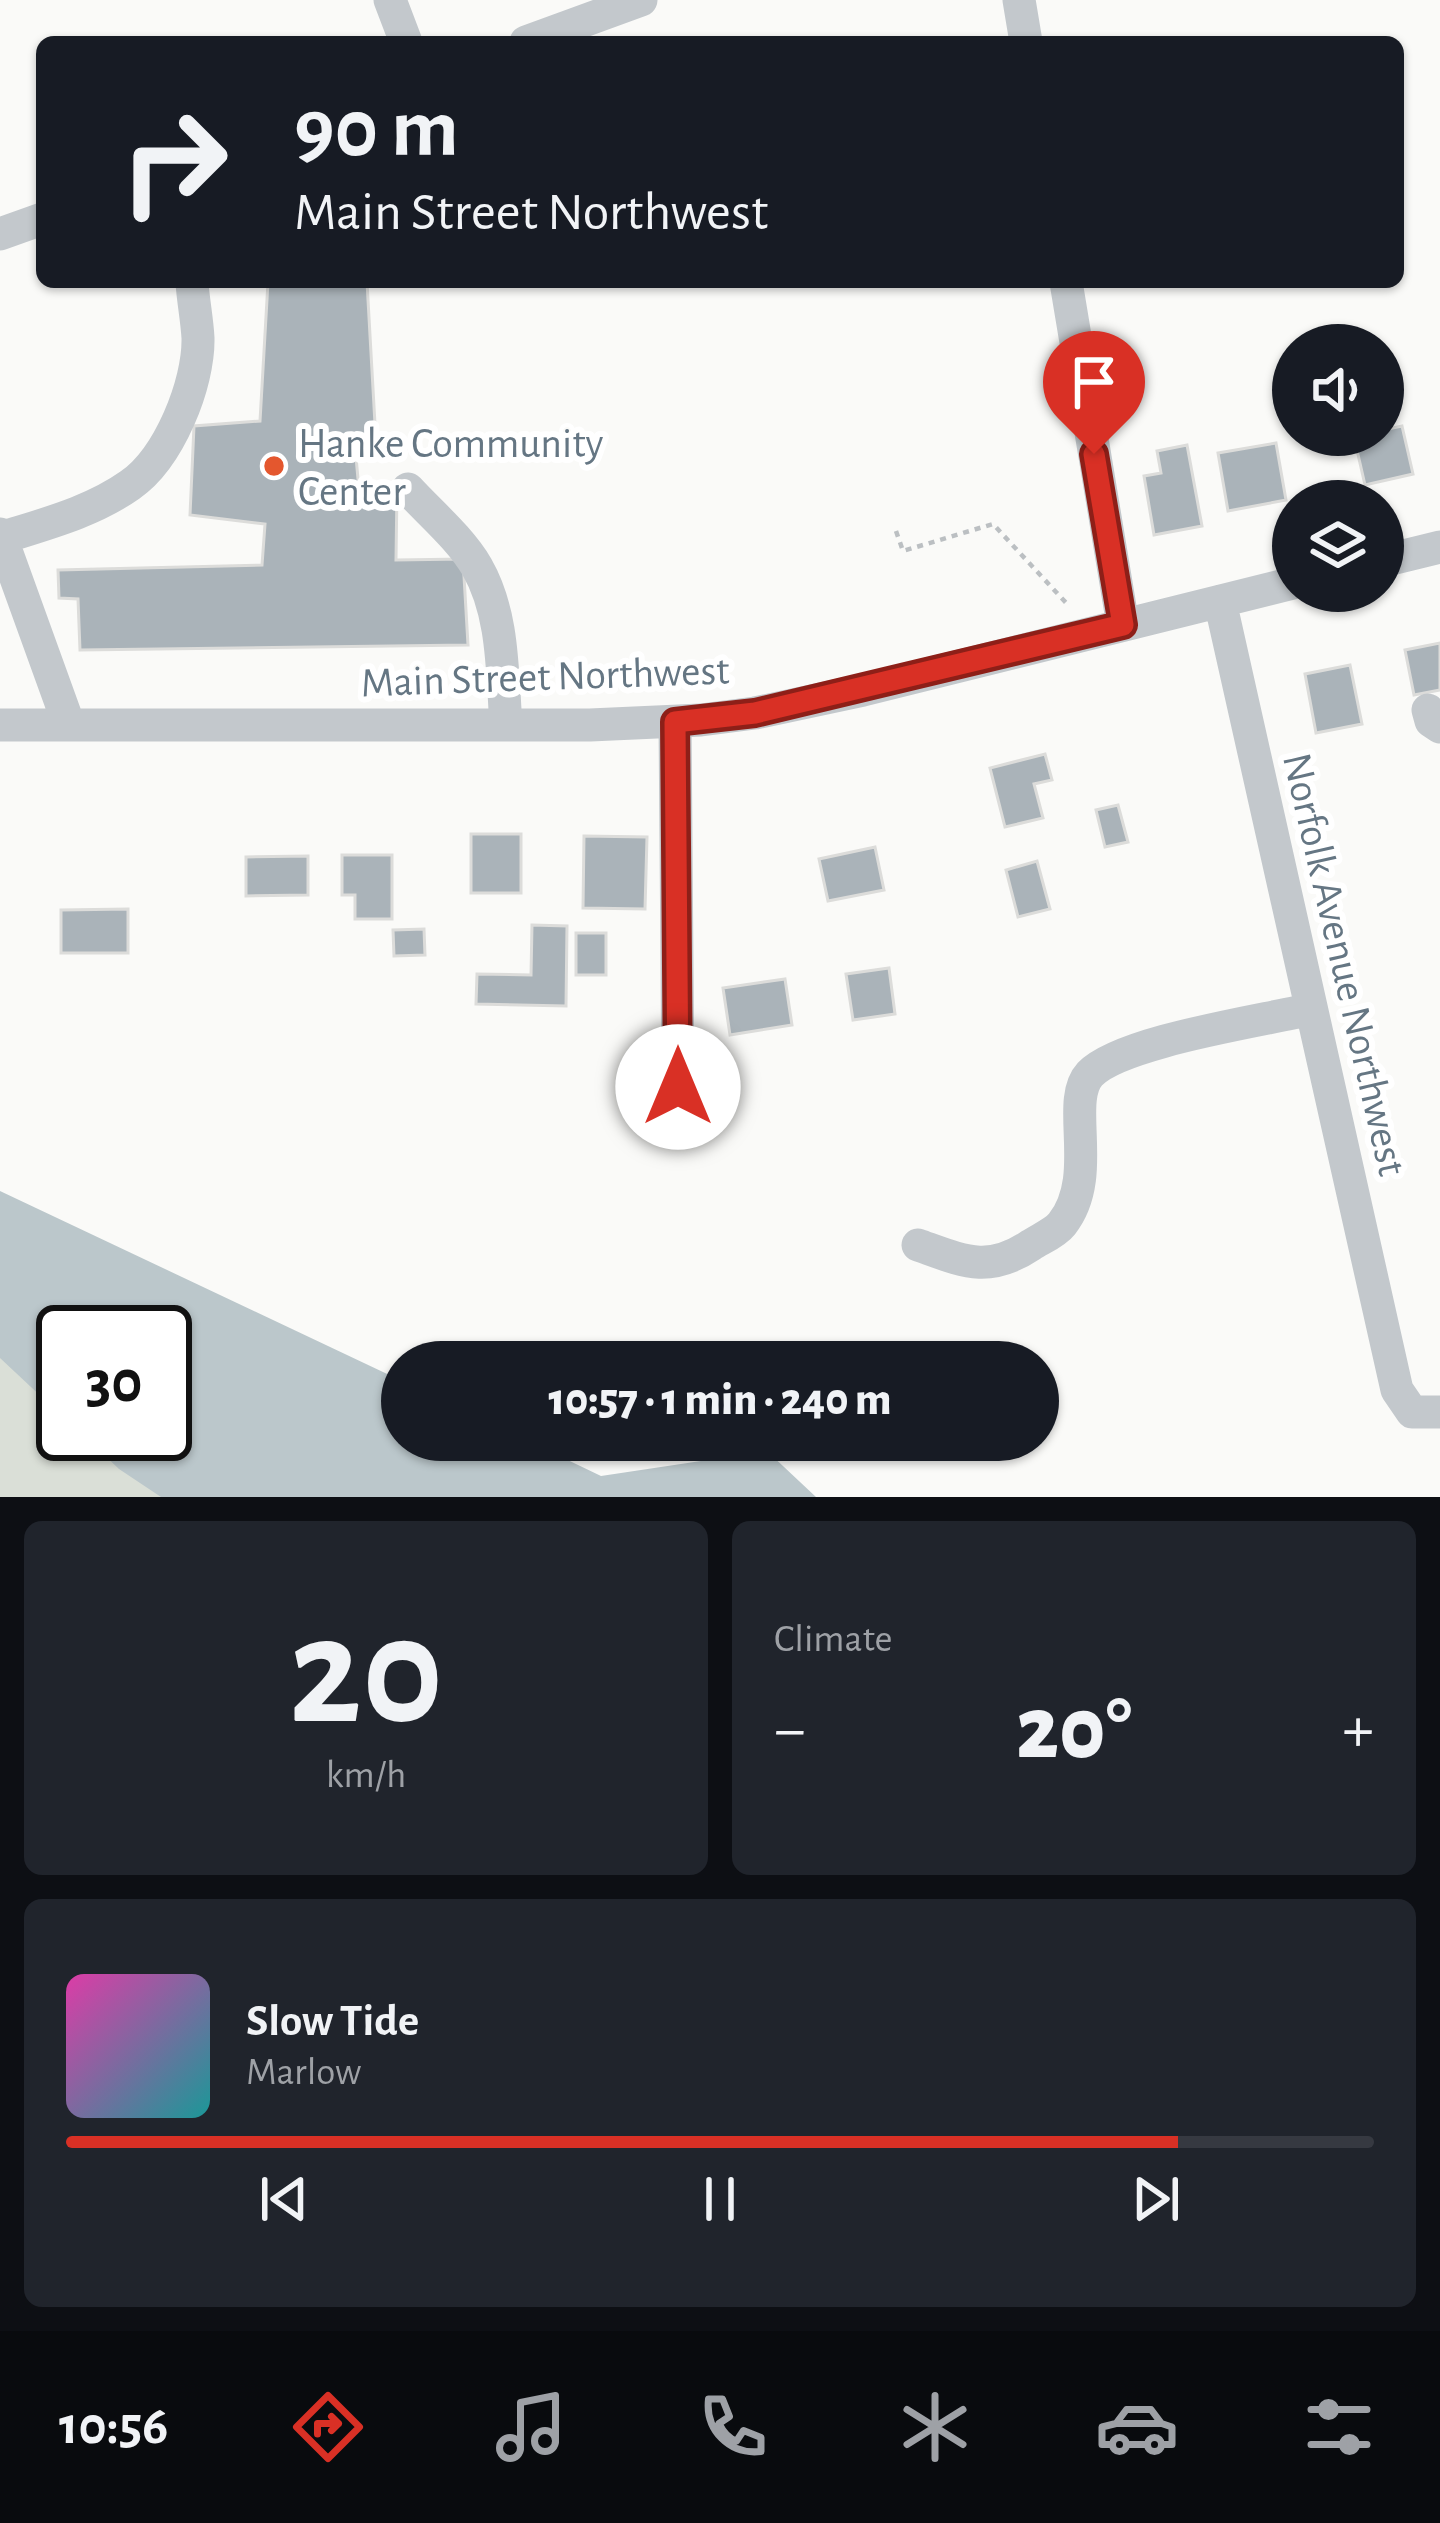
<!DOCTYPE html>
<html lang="en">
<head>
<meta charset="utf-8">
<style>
	:root { --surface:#171b24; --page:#20242c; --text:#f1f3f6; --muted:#9ea1a6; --line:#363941; --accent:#d93025 }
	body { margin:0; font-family:"Alegreya Sans",sans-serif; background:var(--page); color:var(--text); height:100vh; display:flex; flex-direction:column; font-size:45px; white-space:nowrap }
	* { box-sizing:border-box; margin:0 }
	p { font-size:39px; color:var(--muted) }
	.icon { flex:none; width:66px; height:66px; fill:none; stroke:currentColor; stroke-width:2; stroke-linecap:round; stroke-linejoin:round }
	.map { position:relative; height:1497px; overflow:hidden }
	.panel { display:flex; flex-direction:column; gap:24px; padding:24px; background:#0d0f14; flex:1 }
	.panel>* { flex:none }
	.hud { position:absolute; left:36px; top:36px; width:1368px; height:252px; border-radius:18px; box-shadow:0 3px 9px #0004; background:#171b24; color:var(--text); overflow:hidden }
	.buttons { position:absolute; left:1272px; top:324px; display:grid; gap:24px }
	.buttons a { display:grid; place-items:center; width:132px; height:132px; border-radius:50%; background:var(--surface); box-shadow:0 3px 9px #0004; font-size:60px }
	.speed { position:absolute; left:36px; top:1305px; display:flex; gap:24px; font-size:60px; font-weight:700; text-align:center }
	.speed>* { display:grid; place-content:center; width:156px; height:156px; border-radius:50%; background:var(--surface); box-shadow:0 3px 9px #0004; line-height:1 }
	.speed .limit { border:6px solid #111; border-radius:18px; background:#fff; color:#111 }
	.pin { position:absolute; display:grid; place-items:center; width:102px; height:102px; color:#fff; margin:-123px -51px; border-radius:50% 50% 50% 0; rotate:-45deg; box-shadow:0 0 12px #0007 }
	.pin .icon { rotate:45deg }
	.me { position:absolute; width:132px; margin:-66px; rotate:0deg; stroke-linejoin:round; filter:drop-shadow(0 0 9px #0008) }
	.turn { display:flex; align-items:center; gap:42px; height:252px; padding:0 60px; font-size:54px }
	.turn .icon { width:156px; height:156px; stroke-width:2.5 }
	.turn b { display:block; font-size:84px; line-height:102px }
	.big { font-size:90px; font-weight:800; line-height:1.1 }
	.panel .tile { flex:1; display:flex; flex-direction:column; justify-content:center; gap:18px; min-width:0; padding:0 42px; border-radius:18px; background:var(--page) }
	.panel .dial { align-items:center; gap:0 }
	.dial b { font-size:156px; line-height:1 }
	.song { display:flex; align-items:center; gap:36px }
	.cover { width:144px; height:144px; border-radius:18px; background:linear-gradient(135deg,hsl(320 70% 55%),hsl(180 70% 35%)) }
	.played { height:12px; border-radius:6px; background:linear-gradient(90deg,var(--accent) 85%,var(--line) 85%) }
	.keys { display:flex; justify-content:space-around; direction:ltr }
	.heat { display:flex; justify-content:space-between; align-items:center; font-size:66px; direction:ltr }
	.panel .tiles { flex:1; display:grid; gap:24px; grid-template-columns:1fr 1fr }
	.tile:last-child { grid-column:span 2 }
	.trip { position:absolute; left:381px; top:1341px; width:678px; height:120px; border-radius:60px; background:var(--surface); box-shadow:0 3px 9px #0004; font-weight:800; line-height:120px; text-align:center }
	.tabs { display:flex; height:192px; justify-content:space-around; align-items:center; background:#090b0e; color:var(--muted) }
	.tabs .icon { width:84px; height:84px }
	.tabs .active { color:var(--accent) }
	.tabs b { font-size:54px; color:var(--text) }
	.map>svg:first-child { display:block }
	.green { fill:#dadfd7 }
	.water { fill:#bbc7cb }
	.building { fill:#aab3b9; stroke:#dcdcda; stroke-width:3 }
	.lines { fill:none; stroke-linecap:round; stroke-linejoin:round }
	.path { stroke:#bbbfc2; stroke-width:4.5; stroke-dasharray:6 6; stroke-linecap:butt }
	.minor { stroke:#c3c8cc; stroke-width:33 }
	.route-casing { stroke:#8d1f18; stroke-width:30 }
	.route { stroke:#d93025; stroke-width:21 }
	.poi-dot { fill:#e4572e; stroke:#fff; stroke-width:4.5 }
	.labels { text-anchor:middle; stroke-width:12; stroke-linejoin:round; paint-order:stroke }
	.poi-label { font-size:42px; fill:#657683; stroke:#fff; text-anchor:start }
	.street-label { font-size:42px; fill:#657683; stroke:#fff }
</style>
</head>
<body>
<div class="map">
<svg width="1440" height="1497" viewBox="0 0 1440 1497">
	<rect width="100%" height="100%" fill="#fafaf8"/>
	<path class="green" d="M0,1252L63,1332V1434H165L254,1497H0Z"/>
	<path class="water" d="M0,1191L402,1381V1440H526L601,1476L767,1451L816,1497H161L119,1469L82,1434H165V1332H63V1417L0,1358Z"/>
	<path class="building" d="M268,282H367L376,442L355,446L358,479L397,488L396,560L463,559L468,645L80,650L78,599L59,598L58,570L262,565L265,524L190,515L194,426L260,421Z
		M1402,426L1413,474L1365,485L1354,437L1383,435V430Z
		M1276,443L1286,500L1228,511L1218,453Z
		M1187,445L1202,526L1154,535L1144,476L1161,473L1157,451Z
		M1440,643V690L1414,695L1405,650Z
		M1350,665L1362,724L1316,733L1305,674Z
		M1045,754L1052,780L1034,784L1043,818L1005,827L990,768Z
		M1118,805L1128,842L1105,847L1096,810Z
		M471,834H521V893H471Z
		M584,836L647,837L645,909L583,908Z
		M875,847L884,890L828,901L819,859Z
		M342,855H392V919H355V895H342Z
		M308,856V895L246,896V857Z
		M1037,861L1050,909L1018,917L1006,870Z
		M128,909V953H61V910Z
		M532,925L567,926L566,1006L476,1004L477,974L531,975Z
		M424,929L425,955L394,956L393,930Z
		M576,933H606V975H576Z
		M889,968L895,1014L853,1020L846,974Z
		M785,979L792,1025L730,1035L723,988Z"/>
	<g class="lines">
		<path class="path" d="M896,531L903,551L993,524L1069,606"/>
		<path class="minor" d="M390,0L406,42
			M1019,0L1026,42
			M526,42L641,0
			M0,234L42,219
			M1066,282L1123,625
			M408,489C431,514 460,538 477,567C504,614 502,672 506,725
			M0,534L69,725
			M1,538C45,524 92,512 130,485C169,458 199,384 198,338C197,319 193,300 192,282
			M1383,561L1440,547
			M1220,601L1397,1390L1412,1412H1440
			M1428,710L1431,721L1440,727
			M675,722L678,1087
			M0,725H590L701,720L755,713L863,690L1293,583
			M918,1245C963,1261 988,1274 1031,1245C1040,1239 1055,1233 1062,1224C1100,1176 1064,1102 1090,1074C1122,1041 1262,1021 1311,1009"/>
	</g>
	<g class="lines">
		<defs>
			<path id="route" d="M678,1087L675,722L755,713L1123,625L1094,454"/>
		</defs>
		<use href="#route" class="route-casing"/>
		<use href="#route" class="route"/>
	</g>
	<circle class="poi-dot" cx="274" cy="466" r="12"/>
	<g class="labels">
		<g class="poi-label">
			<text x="298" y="457">Hanke Community<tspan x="298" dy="48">Center</tspan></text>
		</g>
		<g class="street-label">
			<text transform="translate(545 675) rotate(-2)" y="15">Main Street Northwest</text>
			<text transform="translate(1346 964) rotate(77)" y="15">Norfolk Avenue Northwest</text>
		</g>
	</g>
</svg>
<div class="buttons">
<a><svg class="icon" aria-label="sound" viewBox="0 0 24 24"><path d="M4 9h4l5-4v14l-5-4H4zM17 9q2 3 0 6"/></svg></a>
<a><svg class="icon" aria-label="layers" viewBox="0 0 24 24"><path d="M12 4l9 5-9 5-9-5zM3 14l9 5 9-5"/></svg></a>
</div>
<div class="speed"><div class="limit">30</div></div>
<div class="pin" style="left:1094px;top:454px;background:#d93025"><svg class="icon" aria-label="arrive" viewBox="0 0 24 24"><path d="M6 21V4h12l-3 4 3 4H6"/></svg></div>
<svg class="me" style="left:678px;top:1087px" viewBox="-20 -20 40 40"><circle r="19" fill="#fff"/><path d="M0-13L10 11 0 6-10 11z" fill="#d93025"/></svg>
<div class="trip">10:57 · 1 min · 240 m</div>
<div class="hud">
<div class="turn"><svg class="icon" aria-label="right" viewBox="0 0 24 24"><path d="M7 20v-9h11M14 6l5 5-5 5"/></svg><div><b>90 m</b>Main Street Northwest</div></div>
</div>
</div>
<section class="panel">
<div class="tiles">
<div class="tile dial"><b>20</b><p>km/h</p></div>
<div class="tile"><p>Climate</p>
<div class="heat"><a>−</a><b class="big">20°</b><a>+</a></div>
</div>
<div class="tile">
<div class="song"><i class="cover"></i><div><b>Slow Tide</b><p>Marlow</p></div></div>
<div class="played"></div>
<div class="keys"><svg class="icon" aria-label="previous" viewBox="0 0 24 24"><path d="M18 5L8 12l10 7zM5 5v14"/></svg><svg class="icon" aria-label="pause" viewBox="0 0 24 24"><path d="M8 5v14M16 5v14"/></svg><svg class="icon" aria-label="next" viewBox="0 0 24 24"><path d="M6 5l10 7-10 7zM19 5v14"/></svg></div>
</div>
</div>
</section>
<nav class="tabs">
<b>10:56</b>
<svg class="icon active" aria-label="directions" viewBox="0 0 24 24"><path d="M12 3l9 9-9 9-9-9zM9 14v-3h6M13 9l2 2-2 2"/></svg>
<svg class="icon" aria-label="music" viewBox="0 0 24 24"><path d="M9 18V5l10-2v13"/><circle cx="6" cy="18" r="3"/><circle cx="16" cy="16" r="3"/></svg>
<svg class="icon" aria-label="phone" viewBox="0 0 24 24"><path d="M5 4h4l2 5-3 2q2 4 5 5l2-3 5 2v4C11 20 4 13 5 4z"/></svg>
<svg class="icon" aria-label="climate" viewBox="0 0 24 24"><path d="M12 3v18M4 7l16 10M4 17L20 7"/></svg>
<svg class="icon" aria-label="car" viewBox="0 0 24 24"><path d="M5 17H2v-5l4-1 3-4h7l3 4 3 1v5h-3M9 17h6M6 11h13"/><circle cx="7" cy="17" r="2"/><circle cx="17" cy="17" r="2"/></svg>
<svg class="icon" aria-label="filters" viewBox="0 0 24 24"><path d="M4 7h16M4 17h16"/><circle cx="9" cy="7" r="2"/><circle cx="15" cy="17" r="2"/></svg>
</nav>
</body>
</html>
